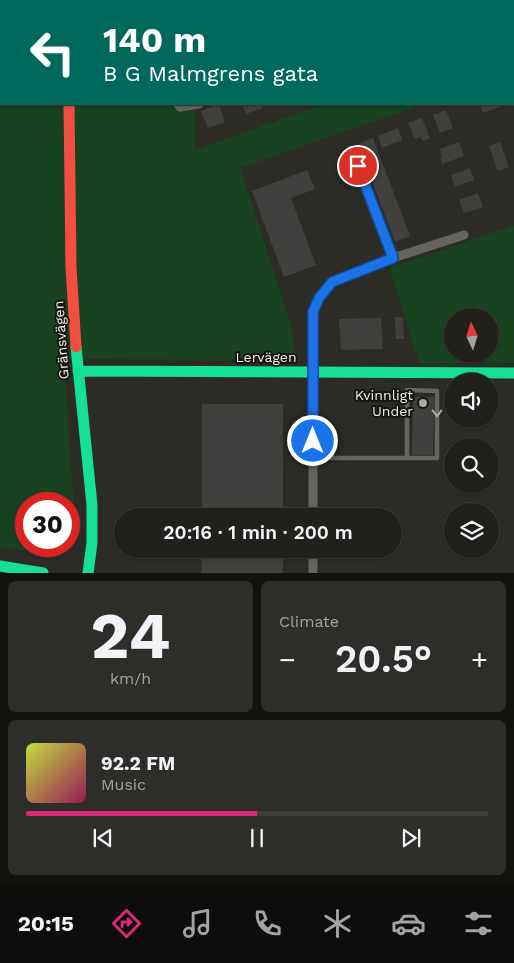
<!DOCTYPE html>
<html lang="en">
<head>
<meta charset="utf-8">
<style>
	:root { --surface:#21201c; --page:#2d2d29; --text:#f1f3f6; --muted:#a2a3a3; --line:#3e3e3b; --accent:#db2777 }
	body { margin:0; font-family:"Work Sans",sans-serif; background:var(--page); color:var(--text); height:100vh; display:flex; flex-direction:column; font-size:19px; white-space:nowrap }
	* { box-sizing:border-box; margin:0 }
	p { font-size:16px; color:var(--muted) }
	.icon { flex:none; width:28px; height:28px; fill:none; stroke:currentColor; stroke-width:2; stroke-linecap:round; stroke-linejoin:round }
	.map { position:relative; height:573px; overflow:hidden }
	.panel { display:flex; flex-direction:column; gap:8px; padding:8px; background:#12120f; flex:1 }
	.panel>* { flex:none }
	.hud { position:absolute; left:0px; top:0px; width:515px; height:105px; box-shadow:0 1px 4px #0004,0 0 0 1px var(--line); background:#00695c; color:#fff; overflow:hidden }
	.needle { width:32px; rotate:356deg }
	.buttons { position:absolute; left:444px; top:308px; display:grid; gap:10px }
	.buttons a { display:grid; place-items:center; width:55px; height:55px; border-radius:50%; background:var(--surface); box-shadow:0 1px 4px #0004,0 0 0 1px var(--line); font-size:25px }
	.speed { position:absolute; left:15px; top:492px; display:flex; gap:10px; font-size:25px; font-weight:700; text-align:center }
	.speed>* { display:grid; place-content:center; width:65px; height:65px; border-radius:50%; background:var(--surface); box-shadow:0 1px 4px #0004,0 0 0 1px var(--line); line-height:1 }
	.speed .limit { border:8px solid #d22; background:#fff; color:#111 }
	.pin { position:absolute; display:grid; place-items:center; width:42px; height:42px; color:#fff; margin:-21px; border:2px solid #fff; border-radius:50%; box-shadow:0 1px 5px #0007 }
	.me { position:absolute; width:55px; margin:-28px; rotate:0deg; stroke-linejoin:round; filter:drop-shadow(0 0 4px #0008) }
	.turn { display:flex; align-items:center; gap:18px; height:105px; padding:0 20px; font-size:22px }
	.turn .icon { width:65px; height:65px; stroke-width:2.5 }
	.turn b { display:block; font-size:35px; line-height:42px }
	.big { font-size:38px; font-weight:600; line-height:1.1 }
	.panel .card { flex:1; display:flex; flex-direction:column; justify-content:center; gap:8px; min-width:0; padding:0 18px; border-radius:8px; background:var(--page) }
	.panel .dial { align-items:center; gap:0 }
	.dial b { font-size:65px; line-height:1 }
	.song { display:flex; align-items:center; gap:15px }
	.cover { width:60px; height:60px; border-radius:8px; background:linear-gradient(135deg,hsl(70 70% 55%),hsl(330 70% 35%)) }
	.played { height:5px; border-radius:2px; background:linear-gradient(90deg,var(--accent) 50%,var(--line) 50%) }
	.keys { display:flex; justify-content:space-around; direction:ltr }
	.heat { display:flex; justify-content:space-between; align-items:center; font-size:28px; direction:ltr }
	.panel .tiles { flex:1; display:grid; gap:8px; grid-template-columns:1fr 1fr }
	.card:last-child { grid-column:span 2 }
	.trip { position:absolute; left:114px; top:508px; width:288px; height:50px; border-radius:25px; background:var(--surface); box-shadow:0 1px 4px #0004,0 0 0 1px var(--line); font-weight:600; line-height:50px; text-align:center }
	.dock { display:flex; height:80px; justify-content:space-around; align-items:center; background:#0d0d0b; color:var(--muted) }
	.dock .icon { width:35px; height:35px }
	.dock .on { color:var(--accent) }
	.dock b { font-size:22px; color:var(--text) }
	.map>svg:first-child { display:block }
	.green { fill:#194221; fill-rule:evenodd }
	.building { fill:#42403e }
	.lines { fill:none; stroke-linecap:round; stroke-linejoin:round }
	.lane { stroke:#666462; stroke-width:4.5 }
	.street { stroke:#666462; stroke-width:9 }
	.fast { stroke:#16e098; stroke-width:11 }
	.jam { stroke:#f24e42; stroke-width:11 }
	.oneway { stroke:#b1b0ac }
	.route-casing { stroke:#114b97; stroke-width:12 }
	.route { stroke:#1a73e8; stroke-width:9 }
	.poi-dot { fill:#abaaa4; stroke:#161511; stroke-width:2 }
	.labels { text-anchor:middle; stroke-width:4; stroke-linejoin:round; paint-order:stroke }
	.street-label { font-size:14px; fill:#efeee8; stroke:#161511 }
	.poi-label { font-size:14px; fill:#efeee8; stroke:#161511; text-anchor:end }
</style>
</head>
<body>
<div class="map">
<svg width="514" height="573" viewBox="0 0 514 573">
	<rect width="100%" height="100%" fill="#2c2b26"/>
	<path class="green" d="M0,0H193L1,1V104H194L195,150L324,104H424L240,168L290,321L296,360L64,359L76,537L69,544V504H26V546H67L58,555L0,547Z
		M514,225V363L420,364L389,268ZM452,316H490V354H452Z"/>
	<path class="building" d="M219,104L225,122L208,128L201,111Z
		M242,104H262L263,108L246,114Z
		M479,104H507L483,113Z
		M446,110L453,128L440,133L433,115Z
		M422,118L430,138L422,141L421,137L415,139L408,123Z
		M398,128L402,140L382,148L378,136Z
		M373,138L410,236L395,242L358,144Z
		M459,142L464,156L442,164L440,157H442L440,149Z
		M500,142L509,167L498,171L489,146Z
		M470,168L474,180L455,187L451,175Z
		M307,170L315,189L291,198L316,265L284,277L252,191Z
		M478,193L483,207L464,213L459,200Z
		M395,317H403L404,339H396Z
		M381,318L383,349L341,350L339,319Z
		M413,397H434L433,455H412Z
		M202,404H283V516H202Z
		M202,549H283V573H201Z"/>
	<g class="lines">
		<path class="lane" d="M351,148L393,258
			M313,458H437V391L407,390V458"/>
		<path class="street" d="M364,0V1
			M174,1V0
			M205,1L208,0
			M178,104L180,107L199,104
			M313,516V312L319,298L332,282L393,258L464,235
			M313,549V573"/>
		<path class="fast" d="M70,0V1
			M76,347L92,505V543L88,573
			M78,371L514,373
			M0,566L43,573"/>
		<path class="jam" d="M69,104L71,267L76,347"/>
	</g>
	<defs><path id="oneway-chevron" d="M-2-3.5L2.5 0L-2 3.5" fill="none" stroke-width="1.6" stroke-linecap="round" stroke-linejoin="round" transform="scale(1.25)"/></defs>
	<use class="oneway" href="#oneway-chevron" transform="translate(437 413) rotate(90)"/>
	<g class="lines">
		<defs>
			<path id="route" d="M313,441V312L319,298L332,282L393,258L358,166"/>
		</defs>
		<use href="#route" class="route-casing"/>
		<use href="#route" class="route"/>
	</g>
	<circle class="poi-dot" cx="423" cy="403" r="5"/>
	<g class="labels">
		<g class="street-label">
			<text transform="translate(61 340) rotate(-94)" y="5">Gränsvägen</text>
			<text x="266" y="362">Lervägen</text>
		</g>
		<g class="poi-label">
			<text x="413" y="400">Kvinnligt<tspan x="413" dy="16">Under</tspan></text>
		</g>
	</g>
</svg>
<div class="buttons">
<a><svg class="needle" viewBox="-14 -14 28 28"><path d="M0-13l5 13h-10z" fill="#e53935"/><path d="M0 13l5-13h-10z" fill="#a2a3a3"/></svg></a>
<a><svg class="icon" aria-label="sound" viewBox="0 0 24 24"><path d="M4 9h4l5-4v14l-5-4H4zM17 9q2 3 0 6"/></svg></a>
<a><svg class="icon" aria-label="search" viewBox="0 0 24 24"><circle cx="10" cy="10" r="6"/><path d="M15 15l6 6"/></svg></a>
<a><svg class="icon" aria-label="layers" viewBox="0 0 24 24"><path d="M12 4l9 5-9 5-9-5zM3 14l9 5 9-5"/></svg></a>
</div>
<div class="speed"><div class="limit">30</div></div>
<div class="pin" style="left:358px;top:166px;background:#d93025"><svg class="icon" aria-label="arrive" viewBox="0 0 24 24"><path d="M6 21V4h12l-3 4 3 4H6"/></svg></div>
<svg class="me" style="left:313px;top:441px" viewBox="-20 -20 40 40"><circle r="17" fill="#1a73e8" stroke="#fff" stroke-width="3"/><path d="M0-11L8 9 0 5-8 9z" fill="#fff"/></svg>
<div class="trip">20:16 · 1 min · 200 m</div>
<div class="hud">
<div class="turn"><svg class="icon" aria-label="left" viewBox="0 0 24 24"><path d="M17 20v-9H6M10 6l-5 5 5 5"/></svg><div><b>140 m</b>B G Malmgrens gata</div></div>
</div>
</div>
<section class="panel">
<div class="tiles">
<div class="card dial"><b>24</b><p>km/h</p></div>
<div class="card"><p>Climate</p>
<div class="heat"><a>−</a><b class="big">20.5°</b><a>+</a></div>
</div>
<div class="card">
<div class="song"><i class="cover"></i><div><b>92.2 FM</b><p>Music</p></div></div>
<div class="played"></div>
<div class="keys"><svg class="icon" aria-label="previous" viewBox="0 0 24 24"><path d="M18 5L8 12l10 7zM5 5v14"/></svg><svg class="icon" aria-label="pause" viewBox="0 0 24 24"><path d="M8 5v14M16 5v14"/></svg><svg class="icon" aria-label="next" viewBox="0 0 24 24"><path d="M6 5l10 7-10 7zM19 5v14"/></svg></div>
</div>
</div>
</section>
<nav class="dock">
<b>20:15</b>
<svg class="icon on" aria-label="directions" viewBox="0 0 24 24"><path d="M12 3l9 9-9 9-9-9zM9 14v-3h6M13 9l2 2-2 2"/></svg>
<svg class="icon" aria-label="music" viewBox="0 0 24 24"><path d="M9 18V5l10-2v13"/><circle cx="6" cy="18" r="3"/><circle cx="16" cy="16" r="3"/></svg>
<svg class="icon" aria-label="phone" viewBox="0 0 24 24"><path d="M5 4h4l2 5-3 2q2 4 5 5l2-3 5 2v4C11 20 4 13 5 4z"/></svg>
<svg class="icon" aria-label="climate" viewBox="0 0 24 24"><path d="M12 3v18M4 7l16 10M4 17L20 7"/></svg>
<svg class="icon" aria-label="car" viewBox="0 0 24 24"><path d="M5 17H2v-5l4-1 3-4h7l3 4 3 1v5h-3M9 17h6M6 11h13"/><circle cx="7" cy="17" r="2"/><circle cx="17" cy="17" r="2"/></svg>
<svg class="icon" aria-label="filters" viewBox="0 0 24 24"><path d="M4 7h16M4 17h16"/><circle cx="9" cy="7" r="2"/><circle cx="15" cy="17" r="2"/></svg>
</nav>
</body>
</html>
